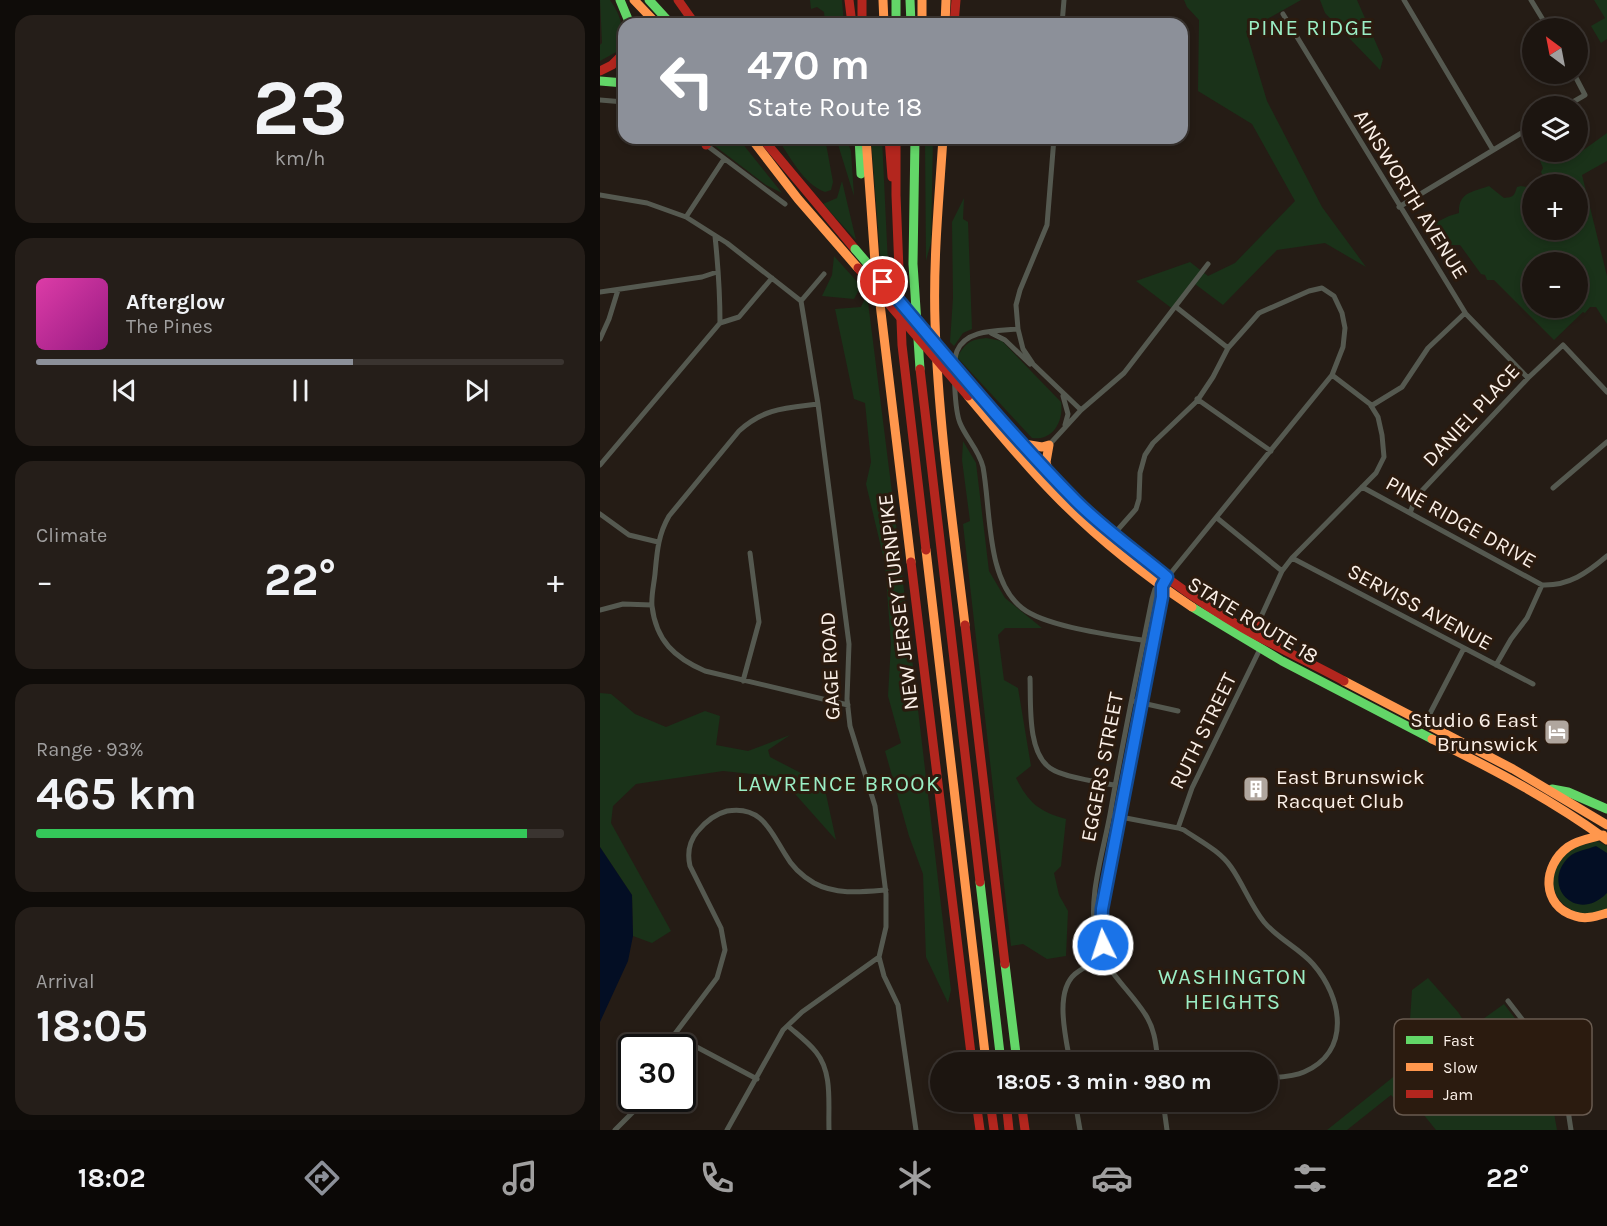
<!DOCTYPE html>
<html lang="en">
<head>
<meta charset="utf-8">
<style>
	:root { --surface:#1c1510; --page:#251e19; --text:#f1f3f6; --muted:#a09f9f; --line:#3a3430; --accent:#8c9099 }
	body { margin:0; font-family:Karla,sans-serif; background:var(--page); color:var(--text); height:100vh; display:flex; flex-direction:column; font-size:22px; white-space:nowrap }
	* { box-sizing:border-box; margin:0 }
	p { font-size:20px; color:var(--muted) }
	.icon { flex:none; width:33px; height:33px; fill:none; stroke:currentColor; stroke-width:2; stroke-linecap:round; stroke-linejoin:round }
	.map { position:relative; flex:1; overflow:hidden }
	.drawer { display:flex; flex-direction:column; gap:15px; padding:15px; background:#0f0c09; width:600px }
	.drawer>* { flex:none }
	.hud { position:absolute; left:18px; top:18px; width:570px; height:126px; border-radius:18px; box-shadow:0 3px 9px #0003,0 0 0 2px var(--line); background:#8c9099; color:#fff; overflow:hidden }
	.needle { width:39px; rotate:328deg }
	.fabs { position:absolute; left:922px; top:18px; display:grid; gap:12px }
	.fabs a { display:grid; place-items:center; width:66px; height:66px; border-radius:50%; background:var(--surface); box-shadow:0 3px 9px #0003,0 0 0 2px var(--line); font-size:30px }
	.speed { position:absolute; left:18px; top:1034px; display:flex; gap:12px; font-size:30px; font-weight:700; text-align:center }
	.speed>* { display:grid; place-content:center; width:78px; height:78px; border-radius:50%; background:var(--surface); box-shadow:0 3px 9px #0003,0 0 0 2px var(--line); line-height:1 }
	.speed .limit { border:3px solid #111; border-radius:9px; background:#fff; color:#111 }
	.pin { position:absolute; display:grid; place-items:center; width:51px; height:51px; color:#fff; margin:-26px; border:3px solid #fff; border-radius:50%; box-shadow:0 2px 6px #0007 }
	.me { position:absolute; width:66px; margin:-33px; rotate:356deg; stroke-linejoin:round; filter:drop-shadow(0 0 4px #0008) }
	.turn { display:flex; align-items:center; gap:21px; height:126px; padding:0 30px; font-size:27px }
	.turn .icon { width:78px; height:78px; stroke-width:2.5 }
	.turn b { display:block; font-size:42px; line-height:51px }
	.big { font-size:45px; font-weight:700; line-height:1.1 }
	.drawer .card { flex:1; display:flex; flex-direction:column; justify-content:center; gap:9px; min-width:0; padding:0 21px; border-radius:18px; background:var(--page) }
	.drawer .dial { align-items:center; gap:0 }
	.dial b { font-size:78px; line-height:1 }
	.song { display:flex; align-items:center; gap:18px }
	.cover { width:72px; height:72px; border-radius:9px; background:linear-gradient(135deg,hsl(320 70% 55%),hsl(310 70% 35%)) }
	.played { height:6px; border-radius:3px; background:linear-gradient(90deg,var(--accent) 60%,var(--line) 60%) }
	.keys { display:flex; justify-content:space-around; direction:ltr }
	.heat { display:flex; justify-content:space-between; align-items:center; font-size:33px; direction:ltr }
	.charge { height:9px; border-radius:4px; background:linear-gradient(90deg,#34c759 93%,var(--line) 0) }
	.trip { position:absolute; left:330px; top:1052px; width:348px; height:60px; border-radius:30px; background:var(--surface); box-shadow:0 3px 9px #0003,0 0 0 2px var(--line); font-weight:700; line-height:60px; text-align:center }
	.menu { display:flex; height:96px; justify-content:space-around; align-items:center; background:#0b0806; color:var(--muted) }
	.menu .icon { width:42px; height:42px }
	.menu .active { color:var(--accent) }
	.menu b { font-size:27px; color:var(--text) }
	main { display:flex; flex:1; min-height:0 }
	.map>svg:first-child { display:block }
	.green { fill:#1a3219; fill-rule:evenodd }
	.water { fill:#030e24 }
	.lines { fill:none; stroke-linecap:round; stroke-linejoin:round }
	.street { stroke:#555950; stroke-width:5 }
	.fast { stroke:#63d668; stroke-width:9 }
	.slow { stroke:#ff974d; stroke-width:9 }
	.jam { stroke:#b3261e; stroke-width:9 }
	.fast-bridge { stroke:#63d668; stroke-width:9 }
	.jam-bridge { stroke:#b3261e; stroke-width:9 }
	.route-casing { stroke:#114b97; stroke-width:15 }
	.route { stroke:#1a73e8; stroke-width:10 }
	.labels { text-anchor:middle; stroke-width:6; stroke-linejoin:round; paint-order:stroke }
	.street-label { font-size:21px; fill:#fbf0e8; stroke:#2b1b0f }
	.poi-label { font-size:21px; fill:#fbf0e8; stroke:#2b1b0f; text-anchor:end }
	.neighbourhood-label { font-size:22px; letter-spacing:1.5px; fill:#9beec5; stroke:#2b1b0f }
	.key { fill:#2b1b0f; stroke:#695b50; stroke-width:1.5 }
	.key-label { font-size:16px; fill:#fbf0e8 }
</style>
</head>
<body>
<main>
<section class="drawer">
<div class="card dial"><b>23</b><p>km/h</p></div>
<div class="card">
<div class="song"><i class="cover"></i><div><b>Afterglow</b><p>The Pines</p></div></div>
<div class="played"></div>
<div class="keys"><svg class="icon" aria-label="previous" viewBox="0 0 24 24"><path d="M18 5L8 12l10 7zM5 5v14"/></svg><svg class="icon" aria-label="pause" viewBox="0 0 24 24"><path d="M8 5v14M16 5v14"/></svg><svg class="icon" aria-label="next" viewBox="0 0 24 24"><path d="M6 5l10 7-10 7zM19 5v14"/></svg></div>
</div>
<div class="card"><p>Climate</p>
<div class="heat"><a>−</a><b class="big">22°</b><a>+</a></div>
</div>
<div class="card"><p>Range · 93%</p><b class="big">465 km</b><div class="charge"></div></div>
<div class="card"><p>Arrival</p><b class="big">18:05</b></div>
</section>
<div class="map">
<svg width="1007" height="1130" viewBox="0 0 1007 1130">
	<rect width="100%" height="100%" fill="#251c15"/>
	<path class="green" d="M0,0H10C23,19 24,29 18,51L0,61V45L2,43Z
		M210,0H242L244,24H225L224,12L217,7L211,9Z
		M584,0H701L646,31L667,101L722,207L766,267L725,243L677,250L623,305L595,284L574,310L536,281L590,262L608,276L635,263L695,201L652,124L598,91L599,20L587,7Z
		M720,0H757L783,59L780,70L725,13Z
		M994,0H1007V39L1001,43L991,26L1005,18Z
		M1007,133V161L982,175L1007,276V324L996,307H990L985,313L983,312L954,340L894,280H887L885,275L881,274L860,245H848L846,243L847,241L844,230H838L835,223L849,216L859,213C858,192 873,192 889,186L904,198C914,197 914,196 917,187L921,186L926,187L943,176L941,172L943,168L938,156L945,152L947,154L951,152H972L975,156ZM933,184H978V230H933ZM933,262H978V308H933Z
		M118,138H138L182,193L166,185L115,146Z
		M177,138H225L233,182L231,190L225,192C203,184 190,156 177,138Z
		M236,138H246L251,151L254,196Z
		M271,138H282L288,264L281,266Z
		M325,138H333L331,242L326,261Z
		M242,181L256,240L223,204L237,198Z
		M364,198L363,219L368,222L372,329L363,333L354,346L350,342L353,298L352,222Z
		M234,256L261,286L254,299L222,296L232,275Z
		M267,294L299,548L351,990L348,1003L326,957L323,874L309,836L285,751L301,743L288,696L291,644L285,564L266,484L271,462L265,403L254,399L235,309L261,307Z
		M386,338L402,341L461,402C464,421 453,441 432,438L357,357C367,342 369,340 386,338Z
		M363,441L376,463L389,571L405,598L442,628H405L398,635L404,680L418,688L431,766L416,778C429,803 438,811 466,819L461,866L454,873L459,895L468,911L466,956L447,959L423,944L411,946L363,524L370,521L362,460Z
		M0,693L11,694L35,714L66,727L105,711L120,716L116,745L148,751L190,735L168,750L170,757L224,785L236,840L180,777L123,771L36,784L13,806L11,823L71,931L52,943L33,936L32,895L0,847Z
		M997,841L1007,846V909C965,931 929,874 971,850C978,845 988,844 997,841Z
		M828,978L858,1012L869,1029L904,1004L943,1055L933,1061C928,1054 920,1040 912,1037C882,1024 819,1083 797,1101L791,1095L747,1130H727L807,1066L812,990Z
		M910,1039L950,1090L957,1130H836L815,1104L816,1090L858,1058L887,1042Z"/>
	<path class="water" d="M996,846L1007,853V893C976,925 939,884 970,856C976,851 988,849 996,846Z
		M0,847L32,895L33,936L28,961L0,1022Z"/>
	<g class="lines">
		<path class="street" d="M804,0L893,150
			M931,0L948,28
			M683,14L866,314L928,378
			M462,24L464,0
			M0,100L24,102
			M966,106L985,95L974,74
			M97,138L185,204
			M454,138L447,225L420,290L416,305L418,329L423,349L433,364L481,410
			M0,195L47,203L86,217L127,243L201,301
			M799,207L933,126
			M86,217L124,159
			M115,236C118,265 120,294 120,323
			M0,292L102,277L117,272
			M201,301L218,404L249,644L247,699L250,726L275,806L286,894V927L279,957L284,976L298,1005L316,1130
			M201,301L224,274
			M576,307L628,348
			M120,323L139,317L172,278
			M418,329C397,331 366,329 357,351C352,363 355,411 360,423C366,438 379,450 383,467C391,510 386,580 422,608C447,628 520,636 554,642
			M391,333L405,340L430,364
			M0,339L9,319L18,290
			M463,396L468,414L465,425
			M597,399L671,451
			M218,404C186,408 164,408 139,431L69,516C58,535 57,552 55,574C54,584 51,596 52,606C56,641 75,658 105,671L248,705
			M771,406L802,387L828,348L865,313
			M449,445L481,410L524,373L608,264
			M0,465L120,323
			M762,487L942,585C969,586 987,573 1007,556
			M953,488L1007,442
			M810,513L816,497L928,378L963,345L1007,392
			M0,514L29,535L58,542
			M617,518L682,571
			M514,534L536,509L539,499L540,473L545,455L553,443L597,401L613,377L628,348L659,313L709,291L722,288L734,296L742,313L745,328L743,347L732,375L566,579
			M692,558L933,684
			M0,610L23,604L52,605
			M660,619L682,571L692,558L776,473L784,457L782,435L778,417L770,404L732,375
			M896,665L911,639L927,618L942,585
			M430,678C431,703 427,752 450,768C462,777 498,782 514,785
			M143,681L159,622L150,553
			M533,701L578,711
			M825,723L864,648
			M510,815L578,828L584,830C600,841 620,851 631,867C643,884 651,906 664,922C678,939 699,948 713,964C742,997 752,1051 704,1072C693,1077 679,1077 668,1078
			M578,828L592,788L660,649
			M504,957L501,936L502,909L562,597V587
			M908,1001L962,1071L971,1130
			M188,1026C197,1034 208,1042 216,1052C233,1073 228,1104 229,1130
			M74,1035L157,1079
			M68,1047L74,1035L117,978L125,950L121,928L90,866C87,853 89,842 97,832C105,822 115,814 127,811C161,805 170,830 185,854C191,865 202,876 214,883C236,895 262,892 286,890
			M470,1062C466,1038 454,992 475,974C483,967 495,962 504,957
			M558,1062C556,1045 555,1029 545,1014C530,990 502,968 496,939C487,896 504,851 511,809C523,739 538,669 552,599L555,589L562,586
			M475,1101L480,1130
			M563,1101L567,1130
			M15,1130L33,1112L42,1098
			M127,1130L183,1030L202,1012L279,957"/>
		<path class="fast" d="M20,0L30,24
			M49,0L71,24
			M296,0V24
			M310,0L311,24
			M0,81L24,83
			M259,138L261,174
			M315,138L313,264L320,369
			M592,607L682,661L832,739
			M952,789L968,792L1007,809
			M380,882L401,1062
			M405,964L417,1062"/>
		<path class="slow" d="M34,0L57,24
			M283,0L284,24
			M322,0V24
			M345,24L346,0
			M151,138L198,199L258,268
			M266,138L275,262L311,562
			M343,138C339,199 333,260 335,321C338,421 353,525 365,625
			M368,396C397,430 425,465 456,496C497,538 544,575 592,607
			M424,444L442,447L449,445L446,462L448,470
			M326,550L386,1062
			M744,681L913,769L1007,825
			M832,739C893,769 952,800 1007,840
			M1003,835C992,838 978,840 968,847C942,866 941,906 975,916C986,920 997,916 1007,913"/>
		<path class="jam" d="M78,0L95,24
			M249,0L252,24
			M262,0V24
			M354,24L356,0
			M0,71L12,65L24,53
			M162,138L255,249
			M289,138L292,177
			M296,138V195L302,345L326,550
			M106,145L112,138
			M320,369L380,882
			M367,379C409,427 449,477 497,520C541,560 591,598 643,628C676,647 711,663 744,681
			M311,562L372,1062
			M660,619L661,633L667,640
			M365,625L405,964
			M376,1101L380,1130
			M390,1101L394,1130
			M406,1101L409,1130
			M421,1101L425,1130"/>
		<path class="fast-bridge" d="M255,249L367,379"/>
		<path class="jam-bridge" d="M258,268L368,396"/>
	</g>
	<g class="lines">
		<defs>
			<path id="route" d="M283,282C346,356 408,432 476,501C504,529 537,552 567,577L562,586V597L502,909L501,936L503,945"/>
		</defs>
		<use href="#route" class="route-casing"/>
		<use href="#route" class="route"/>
	</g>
	<defs>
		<symbol id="hotel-square" viewBox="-11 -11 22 22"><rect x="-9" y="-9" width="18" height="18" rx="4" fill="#b0a69e" stroke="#2b1b0f"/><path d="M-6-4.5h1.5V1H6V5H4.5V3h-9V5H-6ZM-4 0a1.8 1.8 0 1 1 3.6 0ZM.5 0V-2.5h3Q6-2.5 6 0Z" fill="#fff"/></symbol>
		<symbol id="building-square" viewBox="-11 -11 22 22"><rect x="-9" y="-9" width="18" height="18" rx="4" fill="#b0a69e" stroke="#2b1b0f"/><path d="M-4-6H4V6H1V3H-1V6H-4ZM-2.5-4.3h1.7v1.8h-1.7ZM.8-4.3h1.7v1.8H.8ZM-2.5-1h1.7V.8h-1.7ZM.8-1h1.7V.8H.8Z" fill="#fff"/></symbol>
	</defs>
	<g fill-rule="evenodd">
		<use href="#hotel-square" x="942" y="717" width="30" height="30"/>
		<use href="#building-square" x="641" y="774" width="30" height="30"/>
	</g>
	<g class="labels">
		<g class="street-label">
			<text transform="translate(811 194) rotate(58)" y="7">AINSWORTH AVENUE</text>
			<text transform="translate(871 415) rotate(-47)" y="7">DANIEL PLACE</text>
			<text transform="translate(861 522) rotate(29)" y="7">PINE RIDGE DRIVE</text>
			<text transform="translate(298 602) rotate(-97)" y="7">NEW JERSEY TURNPIKE</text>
			<text transform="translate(820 607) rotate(28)" y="7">SERVISS AVENUE</text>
			<text transform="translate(653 620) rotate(31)" y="7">STATE ROUTE 18</text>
			<text transform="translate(230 666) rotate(-93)" y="7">GAGE ROAD</text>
			<text transform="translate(603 731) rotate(-64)" y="7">RUTH STREET</text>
			<text transform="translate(502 767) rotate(-79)" y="7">EGGERS STREET</text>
		</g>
		<g class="poi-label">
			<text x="938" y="727">Studio 6 East<tspan x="938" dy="24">Brunswick</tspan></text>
			<text x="676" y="784" text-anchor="start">East Brunswick<tspan x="676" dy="24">Racquet Club</tspan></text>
		</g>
		<g class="neighbourhood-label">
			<text x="711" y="35">PINE RIDGE</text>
			<text x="239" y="791">LAWRENCE BROOK</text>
			<text x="633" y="984">WASHINGTON<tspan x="633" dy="25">HEIGHTS</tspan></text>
		</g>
	</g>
	<rect x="794" y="1019" width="198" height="96" rx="9" class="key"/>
	<rect x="806" y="1036" width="27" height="8" fill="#63d668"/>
	<rect x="806" y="1063" width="27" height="8" fill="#ff974d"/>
	<rect x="806" y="1090" width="27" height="8" fill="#b3261e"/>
	<g class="key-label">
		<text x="843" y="1046">Fast</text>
		<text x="843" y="1073">Slow</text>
		<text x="843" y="1100">Jam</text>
	</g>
</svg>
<div class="fabs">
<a><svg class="needle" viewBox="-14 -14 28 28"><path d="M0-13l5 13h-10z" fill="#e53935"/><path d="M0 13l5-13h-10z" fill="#a09f9f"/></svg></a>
<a><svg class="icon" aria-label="layers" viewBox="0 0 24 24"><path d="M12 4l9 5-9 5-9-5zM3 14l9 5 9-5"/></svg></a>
<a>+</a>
<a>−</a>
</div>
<div class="speed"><div class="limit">30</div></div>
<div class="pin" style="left:283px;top:282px;background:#d93025"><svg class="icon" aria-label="arrive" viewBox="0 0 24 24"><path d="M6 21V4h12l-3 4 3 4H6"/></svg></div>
<svg class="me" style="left:503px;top:945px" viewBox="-20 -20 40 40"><circle r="17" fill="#1a73e8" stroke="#fff" stroke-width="3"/><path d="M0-11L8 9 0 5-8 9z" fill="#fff"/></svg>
<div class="trip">18:05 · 3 min · 980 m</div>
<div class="hud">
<div class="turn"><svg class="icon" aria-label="left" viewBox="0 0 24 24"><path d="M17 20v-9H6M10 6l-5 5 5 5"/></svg><div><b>470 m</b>State Route 18</div></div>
</div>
</div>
</main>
<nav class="menu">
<b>18:02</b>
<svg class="icon active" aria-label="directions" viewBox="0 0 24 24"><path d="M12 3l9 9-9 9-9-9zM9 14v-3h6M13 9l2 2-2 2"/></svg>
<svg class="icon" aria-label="music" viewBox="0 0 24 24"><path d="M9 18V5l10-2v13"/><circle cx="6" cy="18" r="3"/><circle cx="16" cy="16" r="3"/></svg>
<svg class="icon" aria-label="phone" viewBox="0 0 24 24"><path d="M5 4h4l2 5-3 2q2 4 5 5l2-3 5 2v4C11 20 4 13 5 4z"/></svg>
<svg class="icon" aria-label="climate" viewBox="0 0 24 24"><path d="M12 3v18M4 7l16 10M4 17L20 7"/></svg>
<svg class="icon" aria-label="car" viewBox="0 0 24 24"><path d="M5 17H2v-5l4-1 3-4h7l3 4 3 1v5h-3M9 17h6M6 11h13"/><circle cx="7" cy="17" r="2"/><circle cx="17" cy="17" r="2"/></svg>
<svg class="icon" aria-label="filters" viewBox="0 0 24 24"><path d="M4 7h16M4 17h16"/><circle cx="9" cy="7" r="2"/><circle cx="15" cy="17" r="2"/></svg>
<b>22°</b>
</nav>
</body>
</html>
